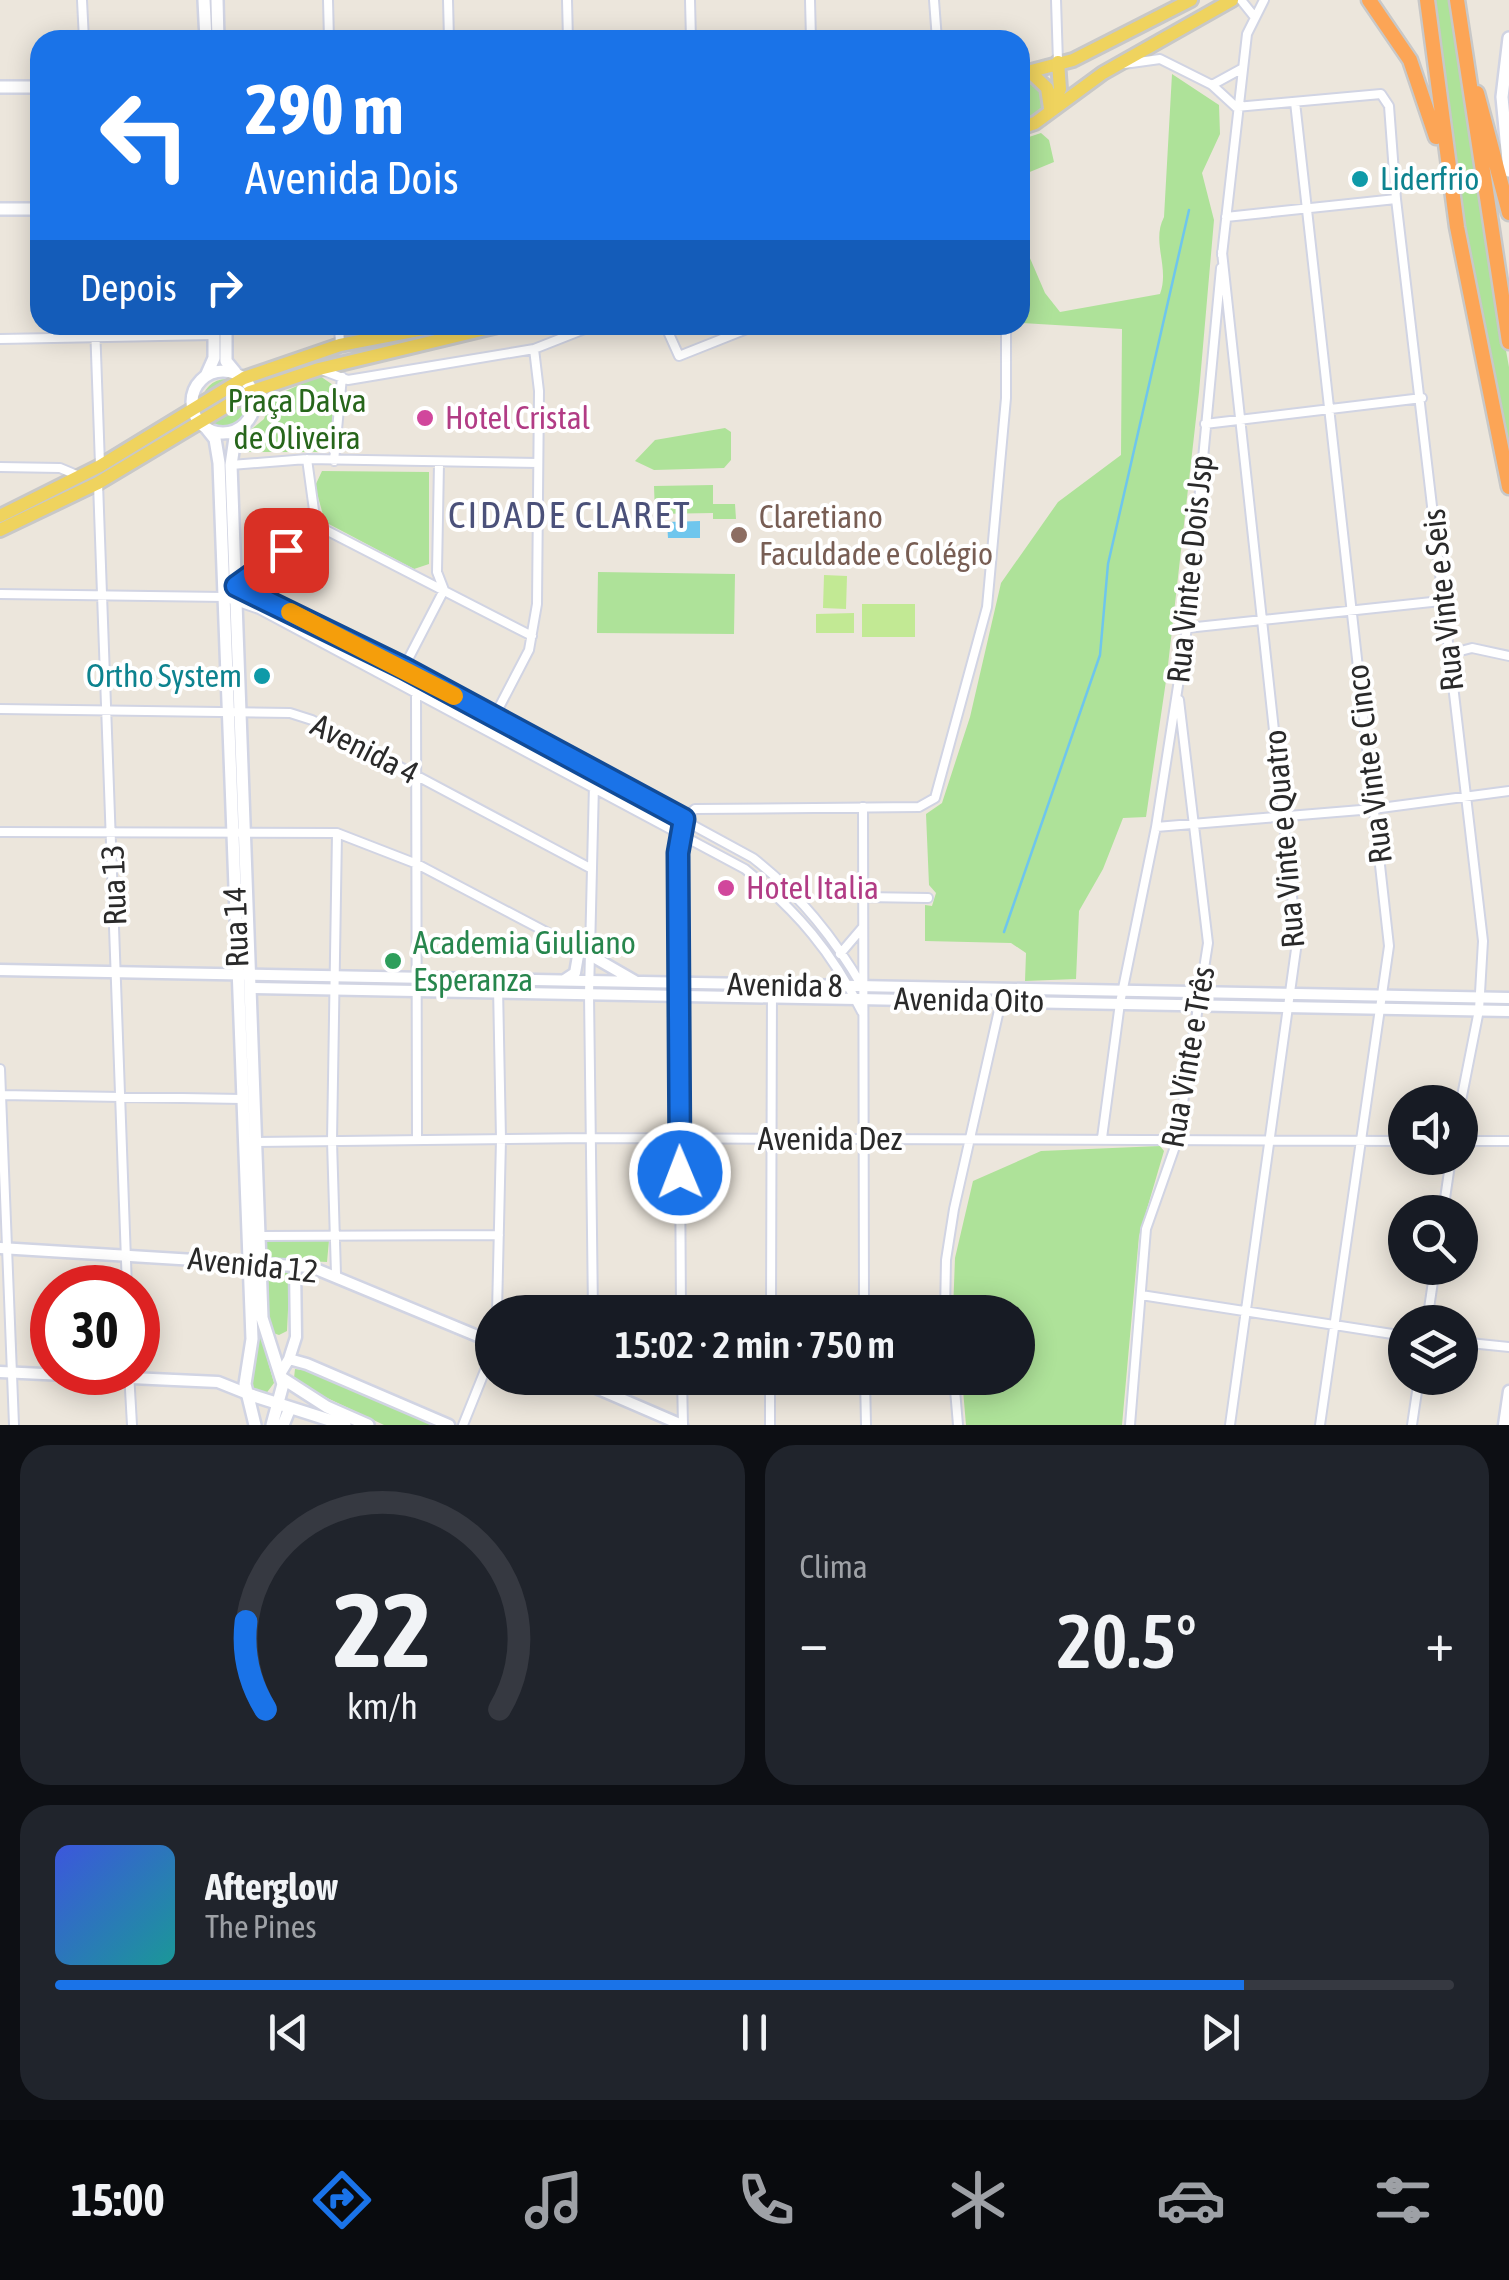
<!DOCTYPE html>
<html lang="pt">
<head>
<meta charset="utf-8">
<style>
	:root { --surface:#171b24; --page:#20242c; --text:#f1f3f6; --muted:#9ea1a6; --line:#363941; --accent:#1a73e8 }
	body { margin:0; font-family:"Asap Condensed",sans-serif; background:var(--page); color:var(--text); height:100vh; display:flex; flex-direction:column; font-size:38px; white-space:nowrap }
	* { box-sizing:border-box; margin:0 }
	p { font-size:32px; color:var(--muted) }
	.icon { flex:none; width:55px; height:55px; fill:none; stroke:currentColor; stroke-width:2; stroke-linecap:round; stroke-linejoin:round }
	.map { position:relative; height:1425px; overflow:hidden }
	.drawer { display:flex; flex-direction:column; gap:20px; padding:20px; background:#0d0f14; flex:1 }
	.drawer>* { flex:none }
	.hud { position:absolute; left:30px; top:30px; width:1000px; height:305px; border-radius:30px; box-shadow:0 5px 25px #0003; background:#1a73e8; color:#fff; overflow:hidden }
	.buttons { position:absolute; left:1388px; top:1085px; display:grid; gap:20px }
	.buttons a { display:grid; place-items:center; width:90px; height:90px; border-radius:50%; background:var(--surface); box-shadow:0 5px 25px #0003; font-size:50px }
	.speed { position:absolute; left:30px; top:1265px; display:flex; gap:20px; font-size:50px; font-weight:700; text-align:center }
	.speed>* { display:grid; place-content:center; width:130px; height:130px; border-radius:50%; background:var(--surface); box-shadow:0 5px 25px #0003; line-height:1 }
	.speed .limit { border:15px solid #d22; background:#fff; color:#111 }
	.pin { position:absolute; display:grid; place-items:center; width:85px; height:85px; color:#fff; margin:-42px; border-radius:20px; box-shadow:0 5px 15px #0006 }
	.me { position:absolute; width:110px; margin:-55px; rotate:359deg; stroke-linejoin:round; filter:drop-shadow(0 0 8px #0008) }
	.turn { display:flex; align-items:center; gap:35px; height:210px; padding:0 50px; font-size:45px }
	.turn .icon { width:130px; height:130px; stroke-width:2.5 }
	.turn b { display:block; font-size:70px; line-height:85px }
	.then { display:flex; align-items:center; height:95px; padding:0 50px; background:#0003; gap:20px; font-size:38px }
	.big { font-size:75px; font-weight:600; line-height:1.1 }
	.drawer .tile { flex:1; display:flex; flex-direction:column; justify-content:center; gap:15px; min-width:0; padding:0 35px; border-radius:30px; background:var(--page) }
	.drawer .dial { align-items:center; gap:0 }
	.dial svg { height:260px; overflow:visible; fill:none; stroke:var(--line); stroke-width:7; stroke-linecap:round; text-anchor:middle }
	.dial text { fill:var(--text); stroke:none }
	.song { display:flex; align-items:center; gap:30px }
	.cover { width:120px; height:120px; border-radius:15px; background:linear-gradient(135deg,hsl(230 70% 55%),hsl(180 70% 35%)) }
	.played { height:10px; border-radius:5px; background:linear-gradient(90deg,var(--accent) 85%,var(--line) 85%) }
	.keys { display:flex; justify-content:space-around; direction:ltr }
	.heat { display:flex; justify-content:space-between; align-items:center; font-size:55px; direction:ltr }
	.drawer .tiles { flex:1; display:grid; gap:20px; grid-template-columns:1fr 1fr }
	.tile:last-child { grid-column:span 2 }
	.trip { position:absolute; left:475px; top:1295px; width:560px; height:100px; border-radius:50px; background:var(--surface); box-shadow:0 5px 25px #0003; font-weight:600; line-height:100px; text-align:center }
	.tabs { display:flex; height:160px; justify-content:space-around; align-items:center; background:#090b0e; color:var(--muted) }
	.tabs .icon { width:70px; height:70px }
	.tabs .on { color:var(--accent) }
	.tabs b { font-size:45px; color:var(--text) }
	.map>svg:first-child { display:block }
	.green { fill:#aee299 }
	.pitch { fill:#c2e994 }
	.water { fill:#6fc6ed }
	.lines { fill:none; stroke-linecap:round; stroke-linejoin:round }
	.stream { stroke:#6fc6ed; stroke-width:2.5 }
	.minor-casing { stroke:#d1d4e3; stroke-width:12 }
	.tertiary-casing { stroke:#d1d4e3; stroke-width:15 }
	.secondary-casing { stroke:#d1d4e3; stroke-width:16 }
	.primary-casing { stroke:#c8c8c8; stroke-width:18 }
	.motorway-casing { stroke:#c8c8c8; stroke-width:19 }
	.minor { stroke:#fff; stroke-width:8 }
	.tertiary { stroke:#fff; stroke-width:10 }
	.secondary { stroke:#fff; stroke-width:11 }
	.primary { stroke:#efd35e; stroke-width:12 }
	.motorway { stroke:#fca556; stroke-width:14 }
	.route-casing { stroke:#114b97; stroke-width:25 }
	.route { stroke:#1a73e8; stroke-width:18 }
	.slow { stroke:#f59e0b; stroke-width:18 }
	.culture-dot { fill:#0f9aa8; stroke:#fff; stroke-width:4 }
	.hotel-dot { fill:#d1479c; stroke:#fff; stroke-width:4 }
	.education-dot { fill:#8d6e63; stroke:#fff; stroke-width:4 }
	.leisure-dot { fill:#2e9e5b; stroke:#fff; stroke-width:4 }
	.labels { text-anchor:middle; stroke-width:8; stroke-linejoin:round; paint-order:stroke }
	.culture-label { font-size:32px; fill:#0d838f; stroke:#fff; text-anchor:start }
	.park-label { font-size:32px; fill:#27661b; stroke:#fff }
	.hotel-label { font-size:32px; fill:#b23c85; stroke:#fff; text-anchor:start }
	.education-label { font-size:32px; fill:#785e54; stroke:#fff; text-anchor:start }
	.street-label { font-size:32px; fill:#2a2a2a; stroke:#fff }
	.leisure-label { font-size:32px; fill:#27864d; stroke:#fff; text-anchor:start }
	.quarter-label { font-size:38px; letter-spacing:2.5px; fill:#4b517a; stroke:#fff }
</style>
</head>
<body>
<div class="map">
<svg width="1509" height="1425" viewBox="0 0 1509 1425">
	<rect width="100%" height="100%" fill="#ece6dc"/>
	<path class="green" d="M1433,0H1451L1484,230L1509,367V468L1464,235Z
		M1172,74L1219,105L1220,134L1202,173L1214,220L1199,392L1167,674L1146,817L1123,818L1103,869L1079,911L1076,979L1025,981L1026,953L1011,943L925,941V905L932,906L936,893L929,885L926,814L942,803L970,717L1001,583L1058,502L1121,455L1122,329L1022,323L1020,235L1045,293L1060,312L1160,294C1170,267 1151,242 1164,217Z
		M1020,81L1040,87L1045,104L1039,116L1020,123Z
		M1041,133L1049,140L1054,162L1020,176V140Z
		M320,376L333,385L332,439L325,452H245L241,438L264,419L272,397Z
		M202 403a24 24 0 1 1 48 0a24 24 0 1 1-48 0Z
		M725,428L731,432V460L724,468L654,470L635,461L655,440Z
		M322,471L429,472V564L414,569L325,522L315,486Z
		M713,485V504H735L736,519H713V513L655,514L654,486Z
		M598,572L735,574L734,634L597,633Z
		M1160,1146L1164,1151L1139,1236L1122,1425H966L962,1378H1018V1312H953L955,1258L973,1181L1041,1151Z
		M263,1240H329L327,1262L264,1259Z
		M290,1268L287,1331L279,1335L273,1333L269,1319L268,1269Z
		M255,1288L259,1330L274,1383L265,1395L254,1392L250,1385Z
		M295,1369L308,1371L432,1425H384L300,1385L294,1378Z"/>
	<path class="pitch" d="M824,575L847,576L846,609L823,608Z
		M862,604H915V637H862Z
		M854,613V633H816V614Z"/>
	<path class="water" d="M700,521V538H668L667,522Z"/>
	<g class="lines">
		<path class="stream" d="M1004,932L1100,655L1108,564L1189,210"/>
		<defs>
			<path id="minor" d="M82,0L84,40
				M328,0L329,40
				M448,0L449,40
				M567,0L568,40
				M690,0L691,40
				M810,0L811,40
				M934,0L937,40
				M1056,0L1058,62
				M1241,0L1253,15
				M1124,64L1160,59L1212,85L1236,107
				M1212,85L1243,68
				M1295,102L1389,946L1320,1425
				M1236,107L1381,94L1389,106L1396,199L1483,941L1479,1010L1460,1106
				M1226,217L1396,199
				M1222,252L1297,942L1230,1425
				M1222,255L1247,34L1264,0
				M95,325L100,465
				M339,325L340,345
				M665,325L679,356L757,325
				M0,339L214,335
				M324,371L348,380L534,349L595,325
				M1205,424L1422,398
				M307,459L316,525L532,636
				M334,461L342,377
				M231,465L307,459L538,463
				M0,467L60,468L79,476
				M98,483L127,1288
				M316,525L312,532L235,585L404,668L753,858C798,893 833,936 862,986
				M0,594L224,597L259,609L745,869C798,912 832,952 862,1012
				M1187,628L1441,601
				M1449,654L1472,648L1509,656
				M402,671L444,590L437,572L439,463
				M416,689L417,1140
				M0,709L290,713L312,720L590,868
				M493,719L529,650L537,604L539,391L534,349
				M863,807L864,1312
				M1156,827L1373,809L1509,791
				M0,832L337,833L417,864L590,955
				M863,897L928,898
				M840,954L863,927
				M0,1069L14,1425
				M0,1095L243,1099
				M1102,1138L1120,1003L1156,827L1187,628L1221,268
				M1460,1141H1509
				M256,1142L589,1138L1405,1141
				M1443,1212L1451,1158
				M259,1236L499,1235
				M336,1274L332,1141L337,833
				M1141,1295L1405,1336
				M497,1312L501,1139L498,987
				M593,1312L589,994L594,784L601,774
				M681,1312L678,853L684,819L695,809L919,807L935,798L987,607L1006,398V325
				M771,1312L772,984
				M945,1312L946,1260L954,1209L1004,988
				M1427,1322L1435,1268
				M1460,1342L1509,1347
				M129,1372L132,1425
				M682,1378L683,1425
				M865,1378L866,1425
				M954,1378L958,1425
				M463,1425L492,1353
				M770,1425V1378
				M1130,1425L1146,1229L1177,1141L1208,943L1179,700
				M1412,1425L1419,1378"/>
			<path id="tertiary" d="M590,955L635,981
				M0,970L1509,998
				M566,979L575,973L579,950
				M250,988L1509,1011
				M0,1248L311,1267L492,1342
				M289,1359L296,1337L295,1266
				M0,1372L218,1382L248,1394
				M280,1374L289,1359L307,1364L449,1425
				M573,1378L682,1425
				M1504,1425L1509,1391"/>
			<path id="secondary" d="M204,0L206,40
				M217,0L218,40
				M1509,38L1502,97L1509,171
				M0,87H40
				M0,209H40
				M226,325V361L235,372
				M192 402a31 31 0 1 1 62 0a31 31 0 1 1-62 0Z
				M206,376L214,358V325
				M207,429L215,439L219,463L252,1339L245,1384L255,1425
				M236,431L231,465L262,1318L283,1384L272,1425
				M282,1378L327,1407L368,1425
				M248,1394L345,1425
				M283,1425L290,1408"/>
			<path id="primary" d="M1029,71L1047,88L1050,108
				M1020,74L1073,60L1191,0
				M1051,108L1060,89L1058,62
				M1020,128L1035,123L1103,73L1232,0
				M0,516L100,466L244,378L340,345L444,325
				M0,530L98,483L250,392L319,369L502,325"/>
			<path id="motorway" d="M1369,0L1410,60L1436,137
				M1427,0L1457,227L1509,487
				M1457,0L1509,342
				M1477,93L1509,213"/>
		</defs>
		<use href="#minor" class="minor-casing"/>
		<use href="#tertiary" class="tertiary-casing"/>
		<use href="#secondary" class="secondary-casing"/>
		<use href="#primary" class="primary-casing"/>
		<use href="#motorway" class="motorway-casing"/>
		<use href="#minor" class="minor"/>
		<use href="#tertiary" class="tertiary"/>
		<use href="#secondary" class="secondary"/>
		<use href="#primary" class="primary"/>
		<use href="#motorway" class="motorway"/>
	</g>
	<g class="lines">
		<defs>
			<path id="route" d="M286,550L236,586L404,668L684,819L678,853L680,1173"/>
		</defs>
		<use href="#route" class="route-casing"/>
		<use href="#route" class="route"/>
		<path class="slow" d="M290,612L454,696"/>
	</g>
	<g class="culture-dot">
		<circle cx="1360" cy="179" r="10"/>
		<circle cx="262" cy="676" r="10"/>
	</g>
	<g class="hotel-dot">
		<circle cx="425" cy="418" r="10"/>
		<circle cx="726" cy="888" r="10"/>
	</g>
	<circle class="education-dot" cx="739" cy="535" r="10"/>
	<circle class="leisure-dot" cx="393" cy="961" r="10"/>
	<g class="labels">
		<g class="culture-label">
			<text x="1380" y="190">Liderfrio</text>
			<text x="242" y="687" text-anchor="end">Ortho System</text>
		</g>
		<g class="park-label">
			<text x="297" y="412">Praça Dalva<tspan x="297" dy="37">de Oliveira</tspan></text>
		</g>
		<g class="hotel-label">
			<text x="445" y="429">Hotel Cristal</text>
			<text x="746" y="899">Hotel Italia</text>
		</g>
		<g class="education-label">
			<text x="759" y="528">Claretiano<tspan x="759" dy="37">Faculdade e Colégio</tspan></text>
		</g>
		<g class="street-label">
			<text transform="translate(1190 569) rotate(-84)" y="11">Rua Vinte e Dois Jsp</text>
			<text transform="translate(1443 600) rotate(-96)" y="11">Rua Vinte e Seis</text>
			<text transform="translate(365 749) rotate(27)" y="11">Avenida 4</text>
			<text transform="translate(1369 764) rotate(-97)" y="11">Rua Vinte e Cinco</text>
			<text transform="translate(1284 839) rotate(-95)" y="11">Rua Vinte e Quatro</text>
			<text transform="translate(114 885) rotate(-92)" y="11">Rua 13</text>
			<text transform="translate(236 927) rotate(-92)" y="11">Rua 14</text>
			<text transform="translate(785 985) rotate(1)" y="11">Avenida 8</text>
			<text transform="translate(969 1000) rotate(1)" y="11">Avenida Oito</text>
			<text transform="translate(1188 1057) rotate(-80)" y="11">Rua Vinte e Três</text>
			<text x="830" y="1150">Avenida Dez</text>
			<text transform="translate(253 1265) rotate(6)" y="11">Avenida 12</text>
		</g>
		<g class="leisure-label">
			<text x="413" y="954">Academia Giuliano<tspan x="413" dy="37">Esperanza</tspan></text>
		</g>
		<g class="quarter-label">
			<text x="570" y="528">CIDADE CLARET</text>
		</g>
	</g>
</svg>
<div class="buttons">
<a><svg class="icon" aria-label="sound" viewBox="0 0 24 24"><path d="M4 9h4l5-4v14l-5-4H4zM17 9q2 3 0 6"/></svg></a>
<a><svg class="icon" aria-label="search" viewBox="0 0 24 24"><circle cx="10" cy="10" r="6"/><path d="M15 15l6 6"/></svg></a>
<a><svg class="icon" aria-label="layers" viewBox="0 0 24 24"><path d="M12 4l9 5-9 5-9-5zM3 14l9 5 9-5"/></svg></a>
</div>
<div class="speed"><div class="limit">30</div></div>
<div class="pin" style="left:286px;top:550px;background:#d93025"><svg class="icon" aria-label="arrive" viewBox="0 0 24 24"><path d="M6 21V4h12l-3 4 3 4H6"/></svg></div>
<svg class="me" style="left:680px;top:1173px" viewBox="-20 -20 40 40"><circle r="17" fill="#1a73e8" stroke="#fff" stroke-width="3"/><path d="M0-11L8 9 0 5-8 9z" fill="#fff"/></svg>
<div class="trip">15:02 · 2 min · 750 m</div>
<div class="hud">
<div class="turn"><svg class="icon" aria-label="left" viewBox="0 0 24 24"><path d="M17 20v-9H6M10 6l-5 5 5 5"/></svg><div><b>290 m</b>Avenida Dois</div></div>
<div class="then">Depois<svg class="icon" aria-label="right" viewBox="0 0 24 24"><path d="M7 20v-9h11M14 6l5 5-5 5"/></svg></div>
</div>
</div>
<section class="drawer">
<div class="tiles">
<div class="tile dial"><svg viewBox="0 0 100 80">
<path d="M14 69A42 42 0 1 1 86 69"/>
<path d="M14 69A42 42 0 0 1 8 42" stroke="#1a73e8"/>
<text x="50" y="56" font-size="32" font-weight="700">22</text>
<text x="50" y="72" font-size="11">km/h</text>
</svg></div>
<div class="tile"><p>Clima</p>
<div class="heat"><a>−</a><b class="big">20.5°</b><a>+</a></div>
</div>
<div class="tile">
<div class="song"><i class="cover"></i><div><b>Afterglow</b><p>The Pines</p></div></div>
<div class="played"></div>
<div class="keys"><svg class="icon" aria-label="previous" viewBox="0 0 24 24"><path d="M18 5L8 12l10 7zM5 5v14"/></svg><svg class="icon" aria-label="pause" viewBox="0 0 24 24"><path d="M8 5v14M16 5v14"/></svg><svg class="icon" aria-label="next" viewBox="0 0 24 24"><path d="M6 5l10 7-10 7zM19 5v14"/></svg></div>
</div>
</div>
</section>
<nav class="tabs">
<b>15:00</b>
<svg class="icon on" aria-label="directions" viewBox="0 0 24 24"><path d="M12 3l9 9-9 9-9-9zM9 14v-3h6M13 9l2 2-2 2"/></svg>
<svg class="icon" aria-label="music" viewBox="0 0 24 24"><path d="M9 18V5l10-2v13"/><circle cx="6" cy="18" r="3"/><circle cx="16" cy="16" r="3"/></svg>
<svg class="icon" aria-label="phone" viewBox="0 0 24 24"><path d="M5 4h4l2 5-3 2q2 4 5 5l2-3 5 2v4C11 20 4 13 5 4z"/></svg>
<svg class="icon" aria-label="climate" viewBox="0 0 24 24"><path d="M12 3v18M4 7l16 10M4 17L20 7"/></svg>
<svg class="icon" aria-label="car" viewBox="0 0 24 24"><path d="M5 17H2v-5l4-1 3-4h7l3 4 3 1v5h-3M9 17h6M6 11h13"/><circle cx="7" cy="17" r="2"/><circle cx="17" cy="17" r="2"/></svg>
<svg class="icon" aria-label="filters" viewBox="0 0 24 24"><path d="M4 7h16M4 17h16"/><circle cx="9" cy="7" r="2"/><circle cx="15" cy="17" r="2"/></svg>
</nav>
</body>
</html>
